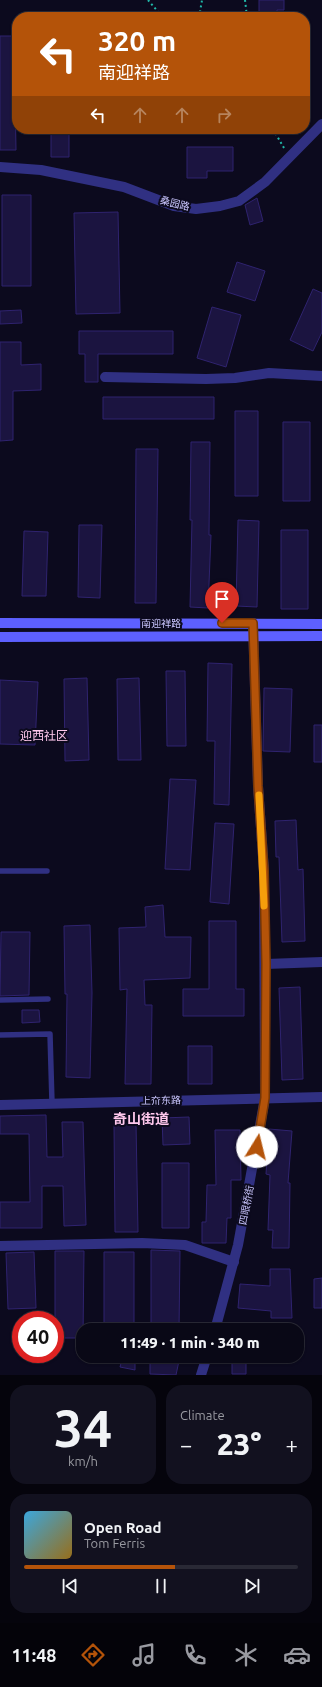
<!DOCTYPE html>
<html lang="en">
<head>
<meta charset="utf-8">
<style>
	:root { --surface:#090816; --page:#12111f; --text:#f1f3f6; --muted:#999aa1; --line:#292935; --accent:#b45309 }
	body { margin:0; font-family:Ubuntu,"Noto Sans SC",sans-serif; background:var(--page); color:var(--text); height:100vh; display:flex; flex-direction:column; font-size:15px; white-space:nowrap }
	* { box-sizing:border-box; margin:0 }
	p { font-size:13px; color:var(--muted) }
	.icon { flex:none; width:22px; height:22px; fill:none; stroke:currentColor; stroke-width:2; stroke-linecap:round; stroke-linejoin:round }
	.map { position:relative; height:1375px; overflow:hidden }
	.details { display:flex; flex-direction:column; gap:10px; padding:10px; background:#05040c; flex:1 }
	.details>* { flex:none }
	.guide { position:absolute; left:12px; top:12px; width:298px; height:122px; border-radius:16px; box-shadow:0 1px 3px #0004,0 0 0 1px var(--line); background:#b45309; color:#fff; overflow:hidden }
	.speed { position:absolute; left:12px; top:1311px; display:flex; gap:8px; font-size:20px; font-weight:700; text-align:center }
	.speed>* { display:grid; place-content:center; width:52px; height:52px; border-radius:50%; background:var(--surface); box-shadow:0 1px 3px #0004,0 0 0 1px var(--line); line-height:1 }
	.speed .limit { border:6px solid #d22; background:#fff; color:#111 }
	.pin { position:absolute; display:grid; place-items:center; width:34px; height:34px; color:#fff; margin:-41px -17px; border-radius:50% 50% 50% 0; rotate:-45deg; box-shadow:0 0 4px #0007 }
	.pin .icon { rotate:45deg }
	.me { position:absolute; width:44px; margin:-22px; rotate:9deg; stroke-linejoin:round; filter:drop-shadow(0 0 3px #0008) }
	.turn { display:flex; align-items:center; gap:14px; height:84px; padding:0 20px; font-size:18px }
	.turn .icon { width:52px; height:52px; stroke-width:2.5 }
	.turn b { display:block; font-size:28px; line-height:34px }
	.lanes { display:flex; align-items:center; height:38px; padding:0 20px; background:#0003; justify-content:center; gap:20px; direction:ltr }
	.lanes .off { opacity:.35 }
	.big { font-size:30px; font-weight:800; line-height:1.1 }
	.details .card { flex:1; display:flex; flex-direction:column; justify-content:center; gap:6px; min-width:0; padding:0 14px; border-radius:16px; background:var(--page) }
	.details .dial { align-items:center; gap:0 }
	.dial b { font-size:52px; line-height:1 }
	.song { display:flex; align-items:center; gap:12px }
	.cover { width:48px; height:48px; border-radius:6px; background:linear-gradient(135deg,hsl(200 70% 55%),hsl(40 70% 35%)) }
	.played { height:4px; border-radius:2px; background:linear-gradient(90deg,var(--accent) 55%,var(--line) 55%) }
	.keys { display:flex; justify-content:space-around; direction:ltr }
	.heat { display:flex; justify-content:space-between; align-items:center; font-size:22px; direction:ltr }
	.details .tiles { flex:1; display:grid; gap:10px; grid-template-columns:1fr 1fr }
	.card:last-child { grid-column:span 2 }
	.trip { position:absolute; left:76px; top:1323px; width:228px; height:40px; border-radius:16px; background:var(--surface); box-shadow:0 1px 3px #0004,0 0 0 1px var(--line); font-weight:800; line-height:40px; text-align:center }
	.dock { display:flex; height:64px; justify-content:space-around; align-items:center; background:#040309; color:var(--muted) }
	.dock .icon { width:28px; height:28px }
	.dock .selected { color:var(--accent) }
	.dock b { font-size:18px; color:var(--text) }
	.map>svg:first-child { display:block }
	.building { fill:#1b1440; stroke:#2f236f }
	.lines { fill:none; stroke-linecap:round; stroke-linejoin:round }
	.path { stroke:#21b9a9; stroke-width:2; stroke-dasharray:2 3; stroke-linecap:butt }
	.service { stroke:#303082; stroke-width:5.5 }
	.minor { stroke:#303082; stroke-width:10 }
	.tertiary { stroke:#303082; stroke-width:10 }
	.secondary { stroke:#5d60ff; stroke-width:10 }
	.route-casing { stroke:#753606; stroke-width:10 }
	.route { stroke:#b45309; stroke-width:7 }
	.slow { stroke:#f59e0b; stroke-width:7 }
	.labels { text-anchor:middle; stroke-width:4; stroke-linejoin:round; paint-order:stroke }
	.street-label { font-size:10px; fill:#cac6ff; stroke:#0c0a1e }
	.quarter-label { font-size:12px; fill:#ffc8ed; stroke:#0c0a1e }
	.district-label { font-size:14px; font-weight:bold; fill:#ffc8ed; stroke:#0c0a1e }
</style>
</head>
<body>
<div class="map">
<svg width="322" height="1375" viewBox="0 0 322 1375">
	<rect width="100%" height="100%" fill="#0c0a1e"/>
	<path class="building" d="M259,0H284V10H277V13H259Z
		M0,36H14L16,150H0Z
		M51,129H69V157H51Z
		M187,147H233V171H207V178H187Z
		M2,195H31V286H2Z
		M257,198L263,221L250,225L245,205Z
		M118,212L120,313L76,314L74,213Z
		M237,262L265,271L255,301L227,292Z
		M313,289L322,293V332L313,351L290,340Z
		M212,307L241,315L226,367L197,358Z
		M21,310L22,323L0,324V311Z
		M79,331H173V354H98V382H85V354H79Z
		M0,342H21V365L41,364V390L13,391V440L0,441Z
		M103,397H214V419H103Z
		M235,411H258V496H235Z
		M283,422H310V501H283Z
		M191,442H210L209,535H211L208,608L190,607L192,520H190Z
		M136,449H158L156,603H135Z
		M238,520L259,521L257,607L236,606Z
		M79,525H102L100,598L78,597Z
		M281,530H308V609H281Z
		M24,531L48,532L46,596H22Z
		M208,663L232,664L229,805L214,804L215,741H207Z
		M166,671H185L186,746H167Z
		M87,678L89,760L65,761L64,679Z
		M139,678L141,760H118L117,679Z
		M0,680L38,682L35,745L0,744Z
		M264,688L292,689L290,752L263,751Z
		M314,725H322V762H314Z
		M170,779L196,780L190,870L165,869Z
		M296,820L298,870L303,869L305,941L282,942L279,857H276L275,821Z
		M215,823L234,824L229,904L210,902Z
		M163,905L165,937H191L190,978L144,980L145,1005H152L151,1084H125L127,989L120,990L119,928L146,927L145,907Z
		M209,921H236V989H244V1016H183V989H209Z
		M90,925L92,993L90,1078L66,1077L67,994H65L64,926Z
		M1,932H30L29,995L0,996Z
		M300,987L303,1079L282,1080L279,988Z
		M22,1010H39L40,1022L22,1023Z
		M188,1046H212V1084H188Z
		M46,1115L47,1157H63L62,1122H83L86,1225L64,1226L63,1186H42V1228H0V1202H30L29,1134H0V1116Z
		M189,1117L190,1144L163,1145L162,1118Z
		M136,1123L138,1232H115L114,1124Z
		M269,1129L292,1131L288,1183H290L289,1248H272L273,1230H268L270,1175L266,1174Z
		M215,1130H240L241,1180H231V1218H227L226,1243H202V1222H206L207,1185H216Z
		M162,1163H189V1228H162Z
		M151,1250L180,1251L179,1330H151Z
		M55,1251H84L83,1338H55Z
		M34,1252L36,1308L8,1309L6,1253Z
		M104,1252H134V1330H104Z
		M270,1269H290L292,1318H271V1311L238,1308L240,1284L270,1286Z
		M322,1278V1308H314V1279Z
		M123,1356H135V1370L120,1367Z
		M150,1356H180L176,1375L150,1374Z
		M232,1356H246V1374H232Z"/>
	<g class="lines">
		<path class="path" d="M148,0L160,14
			M245,0L247,17
			M202,17L200,12L202,0
			M273,129L284,148"/>
		<path class="service" d="M0,871H47
			M0,1000L48,999
			M0,1035L50,1034L52,1103"/>
		<path class="minor" d="M0,167L41,170L124,187L174,206L196,209L220,206L239,201L265,182L322,124
			M105,377L206,379L235,378L269,373L322,376
			M266,964L322,962
			M0,1105L322,1097
			M0,1246L142,1243L185,1245L234,1262"/>
		<path class="tertiary" d="M215,1330L238,1245L265,1098L264,871L258,786L253,623
			M201,1375L207,1356"/>
		<path class="secondary" d="M0,623L322,624
			M0,637L322,636"/>
	</g>
	<g class="lines">
		<defs>
			<path id="route" d="M222,623H253L258,786L264,871L266,964L265,1098L257,1147"/>
		</defs>
		<use href="#route" class="route-casing"/>
		<use href="#route" class="route"/>
		<path class="slow" d="M259,795L264,906"/>
	</g>
	<g class="labels">
		<g class="street-label">
			<text transform="translate(175 203) rotate(14)" y="4">桑园路</text>
			<text x="161" y="627">南迎祥路</text>
			<text transform="translate(161 1100) rotate(-1)" y="4">上夼东路</text>
			<text transform="translate(246 1205) rotate(-79)" y="4">四眼桥街</text>
		</g>
		<g class="quarter-label">
			<text x="44" y="740">迎西社区</text>
		</g>
		<g class="district-label">
			<text x="141" y="1124">奇山街道</text>
		</g>
	</g>
</svg>
<div class="speed"><div class="limit">40</div></div>
<div class="pin" style="left:222px;top:623px;background:#d93025"><svg class="icon" aria-label="arrive" viewBox="0 0 24 24"><path d="M6 21V4h12l-3 4 3 4H6"/></svg></div>
<svg class="me" style="left:257px;top:1147px" viewBox="-20 -20 40 40"><circle r="19" fill="#fff"/><path d="M0-13L10 11 0 6-10 11z" fill="#b45309"/></svg>
<div class="trip">11:49 · 1 min · 340 m</div>
<div class="guide">
<div class="turn"><svg class="icon" aria-label="left" viewBox="0 0 24 24"><path d="M17 20v-9H6M10 6l-5 5 5 5"/></svg><div><b>320 m</b>南迎祥路</div></div>
<div class="lanes"><svg class="icon" aria-label="left" viewBox="0 0 24 24"><path d="M17 20v-9H6M10 6l-5 5 5 5"/></svg><svg class="icon off" aria-label="ahead" viewBox="0 0 24 24"><path d="M12 20V5M6 11l6-6 6 6"/></svg><svg class="icon off" aria-label="ahead" viewBox="0 0 24 24"><path d="M12 20V5M6 11l6-6 6 6"/></svg><svg class="icon off" aria-label="right" viewBox="0 0 24 24"><path d="M7 20v-9h11M14 6l5 5-5 5"/></svg></div>
</div>
</div>
<section class="details">
<div class="tiles">
<div class="card dial"><b>34</b><p>km/h</p></div>
<div class="card"><p>Climate</p>
<div class="heat"><a>−</a><b class="big">23°</b><a>+</a></div>
</div>
<div class="card">
<div class="song"><i class="cover"></i><div><b>Open Road</b><p>Tom Ferris</p></div></div>
<div class="played"></div>
<div class="keys"><svg class="icon" aria-label="previous" viewBox="0 0 24 24"><path d="M18 5L8 12l10 7zM5 5v14"/></svg><svg class="icon" aria-label="pause" viewBox="0 0 24 24"><path d="M8 5v14M16 5v14"/></svg><svg class="icon" aria-label="next" viewBox="0 0 24 24"><path d="M6 5l10 7-10 7zM19 5v14"/></svg></div>
</div>
</div>
</section>
<nav class="dock">
<b>11:48</b>
<svg class="icon selected" aria-label="directions" viewBox="0 0 24 24"><path d="M12 3l9 9-9 9-9-9zM9 14v-3h6M13 9l2 2-2 2"/></svg>
<svg class="icon" aria-label="music" viewBox="0 0 24 24"><path d="M9 18V5l10-2v13"/><circle cx="6" cy="18" r="3"/><circle cx="16" cy="16" r="3"/></svg>
<svg class="icon" aria-label="phone" viewBox="0 0 24 24"><path d="M5 4h4l2 5-3 2q2 4 5 5l2-3 5 2v4C11 20 4 13 5 4z"/></svg>
<svg class="icon" aria-label="climate" viewBox="0 0 24 24"><path d="M12 3v18M4 7l16 10M4 17L20 7"/></svg>
<svg class="icon" aria-label="car" viewBox="0 0 24 24"><path d="M5 17H2v-5l4-1 3-4h7l3 4 3 1v5h-3M9 17h6M6 11h13"/><circle cx="7" cy="17" r="2"/><circle cx="17" cy="17" r="2"/></svg>
</nav>
</body>
</html>
